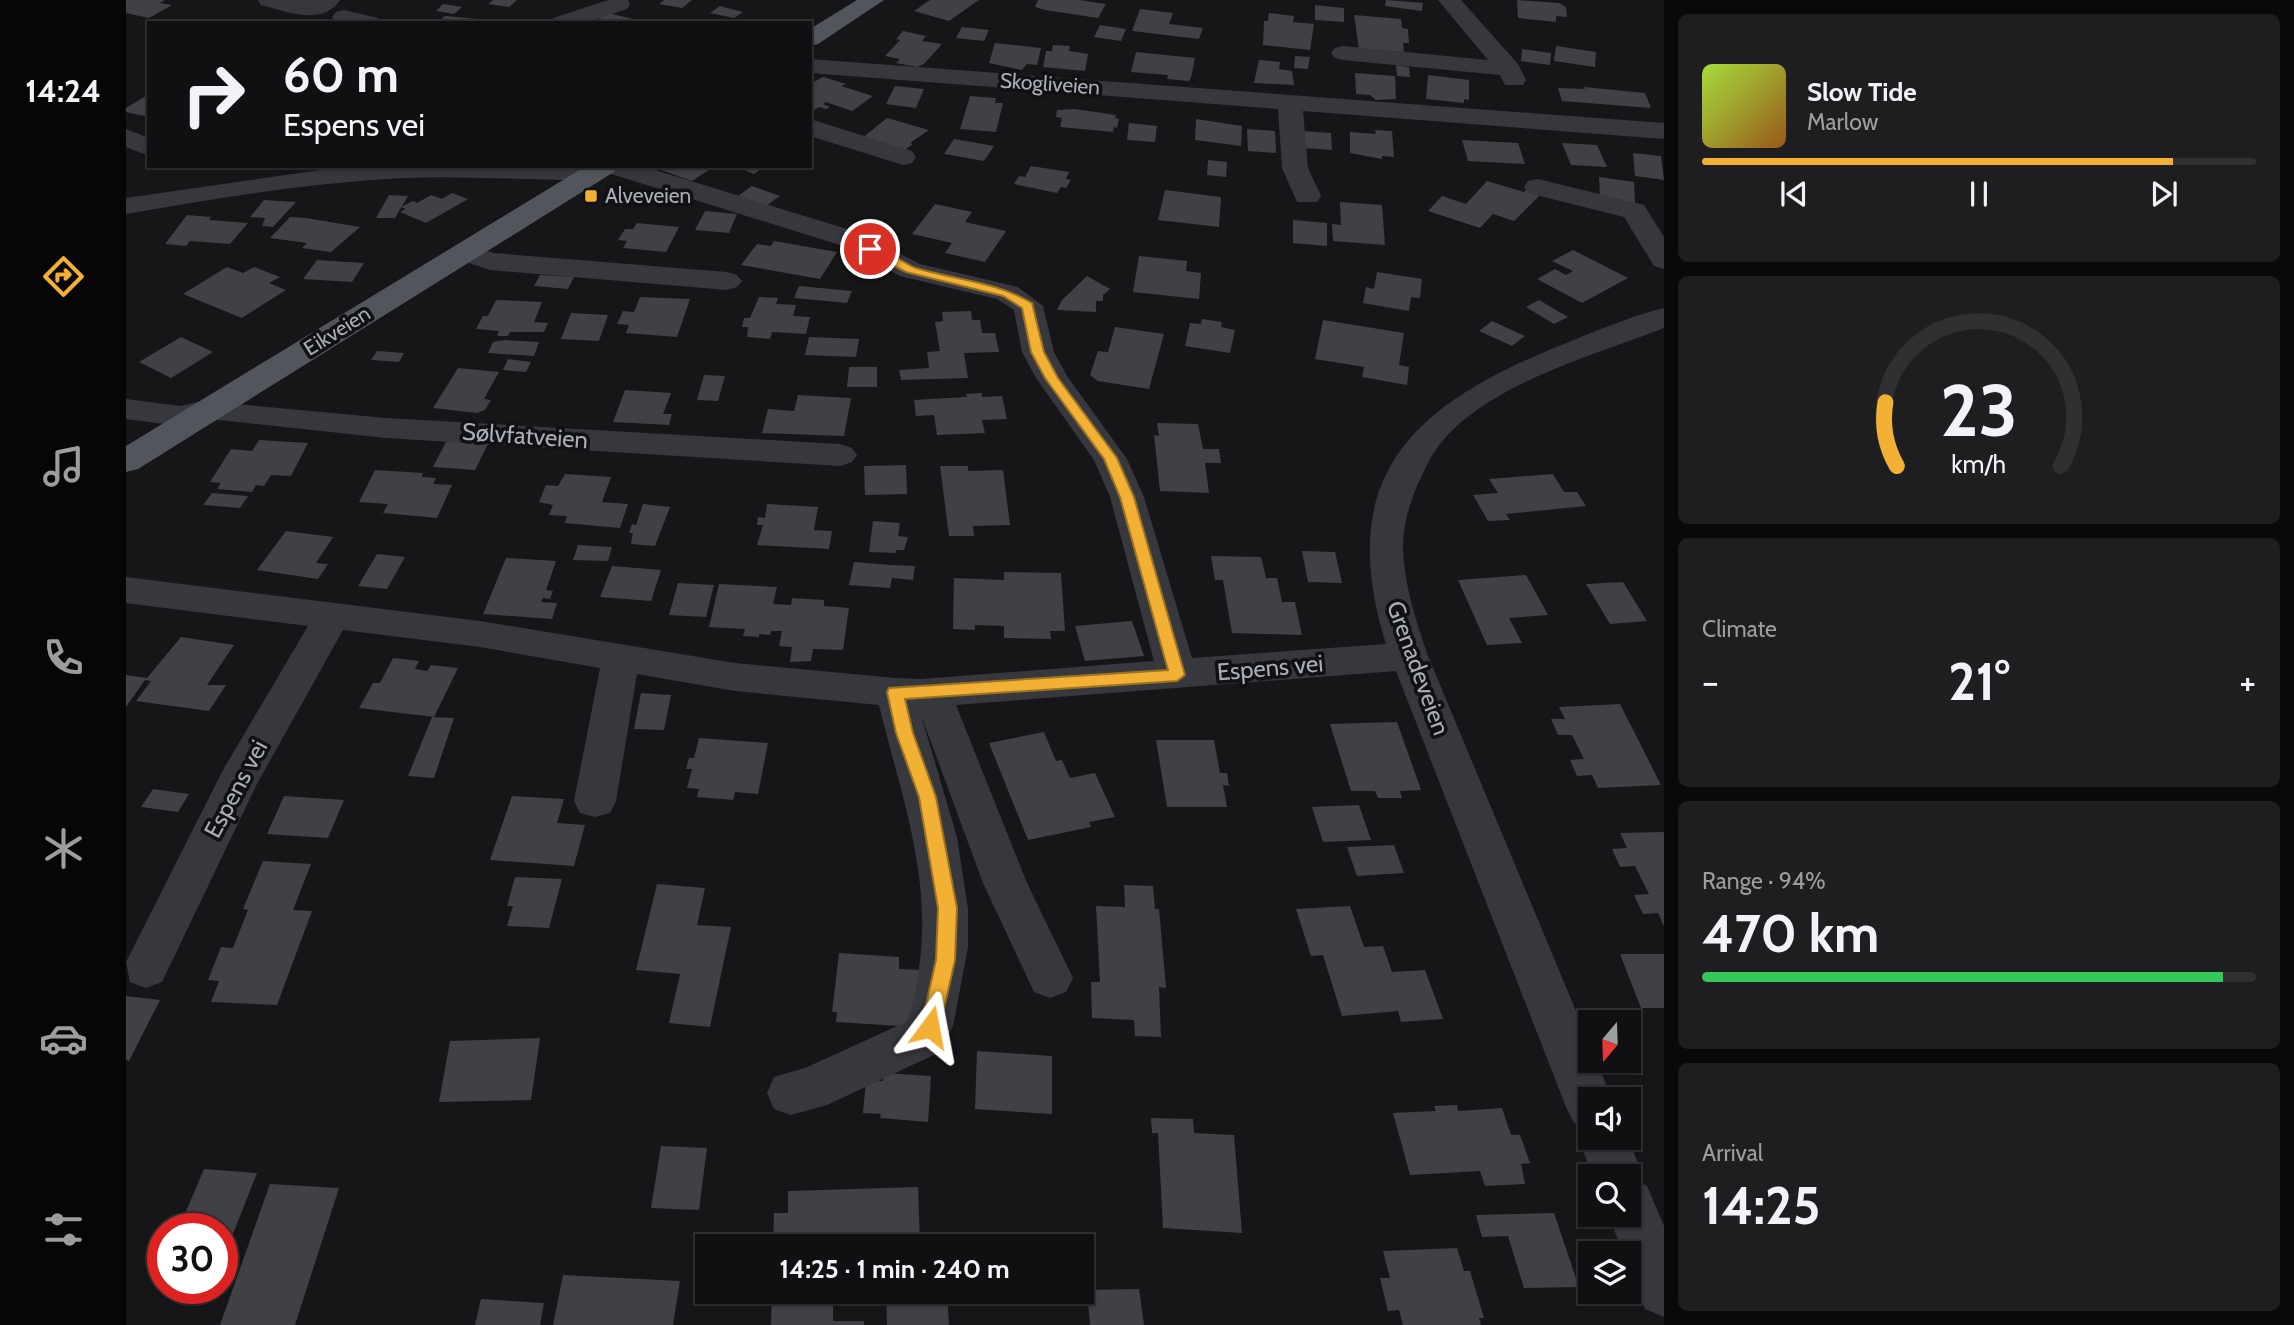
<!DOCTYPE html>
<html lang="en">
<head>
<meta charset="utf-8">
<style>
	:root { --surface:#101012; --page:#1e1e20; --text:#f1f3f6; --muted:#9c9d9f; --line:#303032; --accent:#f2b134 }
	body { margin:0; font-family:Cabin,sans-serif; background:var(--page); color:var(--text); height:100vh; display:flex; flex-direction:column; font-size:26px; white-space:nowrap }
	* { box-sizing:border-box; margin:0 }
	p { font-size:23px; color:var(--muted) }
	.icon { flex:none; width:38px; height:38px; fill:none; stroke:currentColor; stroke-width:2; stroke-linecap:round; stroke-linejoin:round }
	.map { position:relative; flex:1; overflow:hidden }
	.sheet { display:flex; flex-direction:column; gap:14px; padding:14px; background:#09090a; width:630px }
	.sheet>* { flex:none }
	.banner { position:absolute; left:21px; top:21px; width:665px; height:147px; border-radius:0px; box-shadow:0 2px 5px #0004,0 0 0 2px var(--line); background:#101012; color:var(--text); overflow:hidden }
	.needle { width:46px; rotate:199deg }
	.fabs { position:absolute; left:1452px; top:1010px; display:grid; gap:14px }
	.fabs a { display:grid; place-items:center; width:63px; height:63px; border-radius:0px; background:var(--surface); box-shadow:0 2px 5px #0004,0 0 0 2px var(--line); font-size:35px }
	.speed { position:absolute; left:21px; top:1213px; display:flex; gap:14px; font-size:35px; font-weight:700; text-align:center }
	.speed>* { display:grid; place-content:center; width:91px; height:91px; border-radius:50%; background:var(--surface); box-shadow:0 2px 5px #0004,0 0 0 2px var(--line); line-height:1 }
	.speed .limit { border:10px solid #d22; background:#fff; color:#111 }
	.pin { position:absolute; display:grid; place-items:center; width:60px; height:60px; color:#fff; margin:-30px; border:4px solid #fff; border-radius:50%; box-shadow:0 2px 7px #0007 }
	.me { position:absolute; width:77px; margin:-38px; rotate:13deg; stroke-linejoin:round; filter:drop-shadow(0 0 5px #0008) }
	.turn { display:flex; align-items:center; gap:24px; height:147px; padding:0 21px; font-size:32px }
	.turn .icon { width:91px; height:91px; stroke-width:2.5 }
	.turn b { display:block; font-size:49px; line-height:60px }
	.big { font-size:52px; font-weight:700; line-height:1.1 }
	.sheet .card { flex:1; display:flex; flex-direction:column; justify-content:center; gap:10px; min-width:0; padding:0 24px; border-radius:10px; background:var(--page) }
	.sheet .dial { align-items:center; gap:0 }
	.dial svg { height:182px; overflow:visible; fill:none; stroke:var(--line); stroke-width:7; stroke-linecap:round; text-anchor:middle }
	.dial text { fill:var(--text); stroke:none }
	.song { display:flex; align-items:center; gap:21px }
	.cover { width:84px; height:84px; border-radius:10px; background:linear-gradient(135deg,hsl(80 70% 55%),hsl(30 70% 35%)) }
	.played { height:7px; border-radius:4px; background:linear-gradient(90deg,var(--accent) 85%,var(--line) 85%) }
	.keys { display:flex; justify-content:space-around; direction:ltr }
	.heat { display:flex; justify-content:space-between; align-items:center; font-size:38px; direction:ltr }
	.charge { height:10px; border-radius:5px; background:linear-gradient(90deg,#34c759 94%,var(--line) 0) }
	.trip { position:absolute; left:569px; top:1234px; width:399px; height:70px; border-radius:0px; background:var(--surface); box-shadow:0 2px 5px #0004,0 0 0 2px var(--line); font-weight:700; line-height:70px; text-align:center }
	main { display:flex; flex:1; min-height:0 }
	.menu { display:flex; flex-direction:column; width:126px; justify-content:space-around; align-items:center; background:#060607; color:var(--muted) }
	.menu .icon { width:49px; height:49px }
	.menu .active { color:var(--accent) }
	.menu b { font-size:32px; color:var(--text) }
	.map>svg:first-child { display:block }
	.building { fill:#404145 }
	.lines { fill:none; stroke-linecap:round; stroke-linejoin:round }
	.minor { fill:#37383d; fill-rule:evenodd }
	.major { fill:#53555c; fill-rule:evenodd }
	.route { fill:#f2b134; stroke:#9d7322; stroke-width:2 }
	.poi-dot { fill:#f2b134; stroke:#111113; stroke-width:2.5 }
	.labels { text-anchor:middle; stroke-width:7; stroke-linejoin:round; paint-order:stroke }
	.far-street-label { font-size:21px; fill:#a8adb8; stroke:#111113 }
	.far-poi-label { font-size:21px; fill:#a8adb8; stroke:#111113; text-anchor:start }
	.street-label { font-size:24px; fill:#a8adb8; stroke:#111113 }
</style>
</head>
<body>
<main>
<nav class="menu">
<b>14:24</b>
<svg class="icon active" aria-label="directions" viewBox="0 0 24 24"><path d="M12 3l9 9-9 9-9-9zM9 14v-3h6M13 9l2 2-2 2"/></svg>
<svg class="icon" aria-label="music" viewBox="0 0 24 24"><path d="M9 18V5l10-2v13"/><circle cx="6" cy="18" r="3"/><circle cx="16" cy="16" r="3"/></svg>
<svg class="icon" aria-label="phone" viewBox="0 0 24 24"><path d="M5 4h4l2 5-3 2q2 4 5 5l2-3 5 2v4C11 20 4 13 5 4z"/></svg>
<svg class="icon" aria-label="climate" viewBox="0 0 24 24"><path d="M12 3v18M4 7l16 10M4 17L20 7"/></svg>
<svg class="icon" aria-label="car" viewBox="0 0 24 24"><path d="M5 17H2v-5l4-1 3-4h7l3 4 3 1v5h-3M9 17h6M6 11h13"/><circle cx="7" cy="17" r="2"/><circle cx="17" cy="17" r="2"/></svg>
<svg class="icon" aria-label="filters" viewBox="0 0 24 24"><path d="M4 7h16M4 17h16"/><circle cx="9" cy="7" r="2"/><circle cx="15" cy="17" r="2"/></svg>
</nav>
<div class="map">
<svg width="1538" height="1325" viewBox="0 0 1538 1325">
	<rect width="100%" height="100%" fill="#161618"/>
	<path class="building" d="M0,0H39L34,3L46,5L23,18L0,13Z
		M367,0H391L383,7L362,4Z
		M538,0H566L556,8L533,4Z
		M804,0H853L823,21L788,11Z
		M912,0H953L980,4L972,18L919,10L909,7Z
		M1260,0L1297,3L1296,11L1259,6Z
		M1391,0L1433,3L1440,7L1441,17L1430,16V22L1392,18Z
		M317,4L336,7L328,14L310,11Z
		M1189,5L1218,8V22L1189,20Z
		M594,6L617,12L608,18L584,13Z
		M1014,9L1047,13L1043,24L1077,28L1073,39L1006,31Z
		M481,13L512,20L509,23H468Z
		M1143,13L1168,16L1167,22L1188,24L1184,50L1137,45L1138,21H1142Z
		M1228,15L1275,19L1276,28L1282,29L1283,43H1277L1278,52L1233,49Z
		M319,16L351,19L348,21L352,23H310Z
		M974,25L1000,29L995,41L968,37Z
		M836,27L863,30L858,41L830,38Z
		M777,31L800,36L796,41L816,44L798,64L791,67L770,63L774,59L759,56L774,40L770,39Z
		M869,43L915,48L911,65L901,64L896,70L863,63Z
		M927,45L944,46L943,51L962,54L959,71L917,67L920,51H926Z
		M1430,46L1470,52L1469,67L1428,61Z
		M1396,49L1425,53L1424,65L1395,61Z
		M1010,52L1069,58L1065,78L1063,81L1041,79L1042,75L1005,72Z
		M1169,56L1184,57L1182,69L1168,68Z
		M1133,60L1154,62L1153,69L1166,71L1168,85L1128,83Z
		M1270,65L1283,67L1284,77L1271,76Z
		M1229,73L1269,76L1270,99L1250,100L1244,95L1230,94Z
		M1302,75L1343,80V100L1338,99V103L1300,99Z
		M697,77L720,84L715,86L747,96L726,111L700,102L697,104L704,107L700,109L693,107L684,113V84Z
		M769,86L798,89L790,108L760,104Z
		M1458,87L1519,93L1525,108L1436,101L1432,88L1459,89Z
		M23,94V117L0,112V108Z
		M844,96L870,98L869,103H877L870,132L834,129Z
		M949,109L990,115L989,118L993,119L991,128L988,127L987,132L934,127L936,118L930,117L931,110Z
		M761,118L803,130L784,143L787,144L777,151L735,139Z
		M1070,119L1116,126L1115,146L1069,140Z
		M1003,123L1031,126L1029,142L1001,140Z
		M1121,129L1149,131L1150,153L1122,151Z
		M1249,130L1266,131L1268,157L1256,156V159L1224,153V132L1250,134Z
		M1175,131L1205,133L1206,150L1177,148Z
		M828,139L868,146L858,161L818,154Z
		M1336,140L1392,143L1399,164L1342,161Z
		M1436,143L1471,145L1481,167L1445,165Z
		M1507,153L1535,156L1538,180L1509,176Z
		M1082,160L1101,162L1100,177L1081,175Z
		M541,166H589L566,181L535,170Z
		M608,166H640L628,174Z
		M905,166L943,172L940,179L945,180L940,188L935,187L931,193L888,184L893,176L899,177Z
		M1473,177L1508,182L1509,203L1474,198Z
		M1361,181L1398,192L1401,189L1416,193L1388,221L1367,214L1354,228L1302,211L1316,196L1340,204Z
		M626,186L654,196L640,206L612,196Z
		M1039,190L1095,197L1093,227L1032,220Z
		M326,193L342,199L300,223L274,212L280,209L275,207L287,201L291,203L305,195L316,199Z
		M263,195L282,196L269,218H250Z
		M138,200L170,202L147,227L136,226L139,218L124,217Z
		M1214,202L1256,205L1259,245L1207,241L1206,224L1215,225Z
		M809,204L846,212L839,222L880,231L859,262L819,253L826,243L786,234Z
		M579,211L611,214L603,233L569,230Z
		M61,215L85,217L83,220L122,223L104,244L64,241L60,246L39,244Z
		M164,217L180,218L234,227L205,252L176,248L181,243L144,238Z
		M1167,220L1201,223V246L1167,243Z
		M511,223L553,227L540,252L497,248L501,241L492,240L499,229H507Z
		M648,241L711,252L694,279L615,265L631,244L645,246Z
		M1447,250L1502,278L1456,303L1411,279L1429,269L1440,275L1447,271L1426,261Z
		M1013,256L1061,261L1060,271L1075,273L1073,299L1007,292Z
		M191,260L238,263L226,282L177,279Z
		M101,267L117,273L128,267L154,277L143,283L160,290L116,318L57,294Z
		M1251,272L1296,279L1294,298L1285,297L1283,311L1237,303L1240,287L1248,289Z
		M414,275L448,277L442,289L408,286Z
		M961,276L984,289L977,295V301H970V312L931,310L936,300Z
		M673,286L726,291L721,303L668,298Z
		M514,297L564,299L551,337L500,333L503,325L491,324L497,311L508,312Z
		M633,297L652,298L650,304L670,305L667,316L684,317L680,334L646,332L644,339L621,337L622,327H616L618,318H624Z
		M370,300L416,302L408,322L422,323L418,332H384L382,336H371L373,331L350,329L357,316H362Z
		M1413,300L1442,317L1428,324L1400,307Z
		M845,311L846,320H854L856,333H869L873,352L838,353L842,378L775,380L773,370L803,368L801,352L814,351L809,322L817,321L816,312Z
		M445,313L482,315L473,341L435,339Z
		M1076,319L1096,322L1095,327L1109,330L1104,353L1059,346L1064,323L1075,324Z
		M1197,320L1278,333L1273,365L1283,367L1281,385L1236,377L1238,367L1189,359Z
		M1366,321L1399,336L1386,346L1353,331Z
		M989,327L1038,334L1023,389L972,381L964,375L972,351L982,352Z
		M55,337L87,352L45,378L13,362Z
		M683,337L733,339L730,357L679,355Z
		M378,340L413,342L408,356L362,353L367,342Z
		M251,351L278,353L273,362L245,360Z
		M382,359L405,362L400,372L377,370Z
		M723,367H751V387H721Z
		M332,368L373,372L358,399L365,400L359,410L351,413L307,408Z
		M578,375L599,376L592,401L571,400Z
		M499,390L545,393L537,414H546L543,425L487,422Z
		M856,393V397L876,396L881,419L856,420L859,433L811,435L808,415L790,416L788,400L841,397L840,394Z
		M672,395L725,398L718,436L636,433L642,409L668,411Z
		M1031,423L1072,424L1077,449H1093L1095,463H1079L1083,493L1034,491L1028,435L1033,436Z
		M133,440L182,443L165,476L145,475L138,486L130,485L126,492L91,489L95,483L84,482L105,449L126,451Z
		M321,440L362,444L349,470L307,467Z
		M780,465L781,494L739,495L738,466Z
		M814,466H842V471L877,470L884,525L847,526L848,536H823Z
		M249,470L297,473L296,477L310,478L307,484L326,485L311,518L257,513L262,504L233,502Z
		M439,474L485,477L476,502L502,504L494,528L439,523L441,516L423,515L427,505L413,502L420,485L432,486Z
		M1427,474L1438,492H1451L1460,506L1380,514L1384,520L1362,521L1347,495L1372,493L1363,479Z
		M86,493L122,496L114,508L77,505Z
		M517,504L544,507L529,546L505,544L507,533H503L506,524L510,525Z
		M641,504L692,507L688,530L706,531L703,549L631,545L637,525H631L632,517L639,518Z
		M747,521L774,523L772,536L782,537L778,550H770V553L743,552Z
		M160,531L207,537L190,563L202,564L192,579L131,570Z
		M452,545L486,547L482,561L447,560Z
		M1176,551L1209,552L1216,583L1182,582Z
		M251,554L279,557L261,589L232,586Z
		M1085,556L1135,557L1140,578H1151L1156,602H1169L1176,635L1106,633L1097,580H1089Z
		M380,558L430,561L420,590L427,591L424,599L417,598L415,602L431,603L426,619L357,614Z
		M728,562L765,565L789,566L787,580L766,578L764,588L723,585Z
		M486,566L535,570L525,601L474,597Z
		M878,572L935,573L939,631H924L925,639L878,638V626L849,625V630L827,629L828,578L878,580Z
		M1400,575L1422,615L1383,618L1396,643L1361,645L1332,580Z
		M1497,582L1521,621L1484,624L1460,584Z
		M552,583L588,585L580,617L543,615Z
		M593,584L651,587L647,604L665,605L666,598L698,600V606L723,608L717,650L687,649L685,661L664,662L666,647L653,646L656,631H645L644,635L633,634V637L617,636L619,629L583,627Z
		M1006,621L1018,656L959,661L949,626Z
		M55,637L108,645L81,685H100L83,711L10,701L25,681L19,680L0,707V675L21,678Z
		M267,658L293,661L289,669L301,671L305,665L332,668L308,717L233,708L247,683H254Z
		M515,693L545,695L538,730L508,729Z
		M1494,704L1535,785L1472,788L1466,775L1451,776L1444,760L1458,759L1446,735H1432L1425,719H1439L1433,707Z
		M306,717L328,718L308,778L282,776Z
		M1271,722L1295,790L1274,791L1276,798H1252L1249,791H1225L1204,724Z
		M918,732L930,761L936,760L944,778L969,773L989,817L963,822L965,827L902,840L863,743Z
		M573,738L642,743L632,794L609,792L607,800L571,797L573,789L561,788L566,769H560L563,758H568Z
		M1030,740H1088L1094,773H1101L1103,786L1097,785L1101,807H1041Z
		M27,789L63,794L52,812L15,807Z
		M158,796L218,800L202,838L141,834Z
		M386,796L438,799L431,823L459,825L448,866L364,860Z
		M1233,805L1245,840L1197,842L1186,807Z
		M1538,832V926L1532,913L1517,914L1508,895L1523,894L1509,866L1494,867L1486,849L1501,848L1494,833Z
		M1268,845L1278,873L1231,876L1221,847Z
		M137,861L185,864L167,910L186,911L151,1005L85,1002L93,981L82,980L95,947L107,948L122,910L117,909Z
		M389,877L436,879L423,928L381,926L387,906H381Z
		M531,884L579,888L571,925L605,927L584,1027L543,1023L554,974L510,970Z
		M998,885L1027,886L1029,909H1033L1040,988L1033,987L1035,1037L1009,1036L1008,1020L966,1018L965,982H974L970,906L999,907Z
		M1224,906L1238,947L1257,946L1266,972L1299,970L1317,1019L1275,1022L1272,1011L1216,1016L1197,955L1185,956L1170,909Z
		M713,953L773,957V969L795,970L791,1027L710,1022L711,1012H706Z
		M1494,954H1538V1008H1515Z
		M0,996L34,1000L3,1061L0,1060Z
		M414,1038L405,1100L313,1102L324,1041Z
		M851,1051L926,1056V1114L849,1109Z
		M758,1073L805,1076L802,1122L754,1118L755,1114L737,1113L740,1080L757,1081Z
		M1331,1105L1332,1111L1376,1108L1385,1135H1394L1404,1163L1395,1164L1399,1184L1359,1186L1354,1171L1284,1175L1267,1113L1310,1111L1308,1106Z
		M1025,1118L1067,1119L1068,1133L1108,1135L1116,1233L1037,1228L1032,1133H1026Z
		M535,1146L581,1148L573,1210L525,1208Z
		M78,1169L131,1173L103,1244H96V1228H53Z
		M144,1184L213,1188L169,1325H94Z
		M792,1187L794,1244L818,1243L819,1246H647L648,1213H662V1191Z
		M1428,1213L1453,1287L1398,1288L1382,1236L1356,1237L1350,1215Z
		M1331,1248L1338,1271H1344L1358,1318H1353L1355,1325H1277L1273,1310L1262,1311L1254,1278H1264L1257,1251Z
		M437,1275L554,1281L547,1325H427Z
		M1013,1289L1018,1325H964L961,1290Z
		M646,1292H707V1321H738V1325H645Z
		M760,1292H821L823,1325H761Z
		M355,1299L418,1303L414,1325H349Z"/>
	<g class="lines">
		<path class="minor" d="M132,0H214C196,27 160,11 135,5Z
			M482,0H502L504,4L501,9L459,23H424L427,18Z
			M1312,0H1335L1392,64L1400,80L1397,85H1379L1374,75L1217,60L1209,58L1205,53L1209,48L1217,46L1362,60Z
			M218,10L252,18L255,23L210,22L206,17L210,12Z
			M684,59L1538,123V139L1177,111L1182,168L1195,196L1191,202H1171L1156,168L1152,109L684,73Z
			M684,119L786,151L790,157L786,163L777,165L684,136Z
			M0,129L23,138V156L0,147Z
			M222,166H516L734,233L794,264L892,287L917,306L928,352L941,376L1001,459L1018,497L1066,658L1260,644C1209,480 1282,408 1428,348C1463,334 1501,317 1538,308V328C1467,356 1363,383 1314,444C1304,456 1298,472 1291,486C1283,506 1277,525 1277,548C1278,585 1290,621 1302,656L1465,1047V1060H1470L1486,1099H1465V1138H1502L1517,1176L1514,1183L1521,1186L1538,1226V1317L1519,1309L1503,1269V1253H1497L1482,1214H1503V1176H1467L1452,1138L1457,1127L1448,1123L1440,1107L1270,671L830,705L901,883L947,978L940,992L924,998L908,992L857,883L795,715L831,837L842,909V947L827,1026L814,1052L701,1105L665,1115L648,1109L641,1093L648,1077L679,1068L780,1022C788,1009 789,990 792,975C808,880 775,796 753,705L609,691L511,674L490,801L484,813L469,817L454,813L448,801L474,668L354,647L217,630L131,784L36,982L20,988L4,982L0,962L4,954L97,770L182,626L0,603V577L354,621L609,663L769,678L795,679L1028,661L984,497L968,460L910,378L896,352L888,310L871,299L774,276L714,245L482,173L478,178L469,180C405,181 340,175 276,178C183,183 91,198 0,214V198Z
			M1412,179L1518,205L1538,237V269L1528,266L1498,217L1402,193L1398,187L1402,181Z
			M338,243L368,253L601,272L611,275L616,281L611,287L601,290L364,270L328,258L324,252L328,246Z
			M0,399L55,406L84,399L100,403L260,418L714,444L726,448L731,455L726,462L714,466L260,438L83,419L55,426L0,419Z"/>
		<path class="major" d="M731,0H758L692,44L684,46V29Z
			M460,166H492L488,172L12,469L0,472V446Z"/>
	</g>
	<path class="route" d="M740,247C757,244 775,263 790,268C830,280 871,282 906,303L918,352L932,378L991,458L1008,497L1059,675L1051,681L779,699L787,733L810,797L831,908L829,960L814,1027L811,1033L804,1036L797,1033L795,1027L810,960L812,908L793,797L770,733L761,692L763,688L1042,670L994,497L978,459L919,378L905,352L896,308L877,296L780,272L740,252Z"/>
	<rect class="poi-dot" x="458" y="189" width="14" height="14" rx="3.5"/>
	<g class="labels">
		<g class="far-street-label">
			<text transform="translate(924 84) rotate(4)" y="7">Skogliveien</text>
			<text transform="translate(211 331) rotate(-32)" y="7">Eikveien</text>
		</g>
		<g class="far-poi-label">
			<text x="479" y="203">Alveveien</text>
		</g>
		<g class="street-label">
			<text transform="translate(399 436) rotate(4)" y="8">Sølvfatveien</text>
			<text transform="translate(1144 668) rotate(-5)" y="8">Espens vei</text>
			<text transform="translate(1292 668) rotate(70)" y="8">Grenadeveien</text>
			<text transform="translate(110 789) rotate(-62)" y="8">Espens vei</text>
		</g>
	</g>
</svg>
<div class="fabs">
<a><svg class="needle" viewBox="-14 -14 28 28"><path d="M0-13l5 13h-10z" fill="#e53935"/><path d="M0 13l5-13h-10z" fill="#9c9d9f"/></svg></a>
<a><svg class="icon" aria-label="sound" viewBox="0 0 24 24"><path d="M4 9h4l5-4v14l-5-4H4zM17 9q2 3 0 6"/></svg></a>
<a><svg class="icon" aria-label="search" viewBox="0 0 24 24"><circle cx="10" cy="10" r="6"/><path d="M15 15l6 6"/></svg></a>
<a><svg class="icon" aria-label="layers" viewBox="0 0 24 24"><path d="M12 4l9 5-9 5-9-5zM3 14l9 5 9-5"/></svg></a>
</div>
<div class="speed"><div class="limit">30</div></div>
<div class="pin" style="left:744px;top:249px;background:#d93025"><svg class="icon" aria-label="arrive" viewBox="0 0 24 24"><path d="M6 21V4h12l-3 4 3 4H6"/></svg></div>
<svg class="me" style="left:804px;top:1027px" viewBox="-20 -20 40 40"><path d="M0-17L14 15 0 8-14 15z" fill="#f2b134" stroke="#fff" stroke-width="4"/></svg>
<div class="trip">14:25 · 1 min · 240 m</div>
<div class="banner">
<div class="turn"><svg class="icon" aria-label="right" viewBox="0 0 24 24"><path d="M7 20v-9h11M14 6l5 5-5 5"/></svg><div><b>60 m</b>Espens vei</div></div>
</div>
</div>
<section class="sheet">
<div class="card">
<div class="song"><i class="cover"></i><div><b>Slow Tide</b><p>Marlow</p></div></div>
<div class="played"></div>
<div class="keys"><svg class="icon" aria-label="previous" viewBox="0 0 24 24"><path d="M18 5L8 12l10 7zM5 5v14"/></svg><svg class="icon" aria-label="pause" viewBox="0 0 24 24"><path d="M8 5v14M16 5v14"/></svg><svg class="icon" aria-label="next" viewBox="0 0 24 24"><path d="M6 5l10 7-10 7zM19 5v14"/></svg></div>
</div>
<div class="card dial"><svg viewBox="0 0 100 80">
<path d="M14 69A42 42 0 1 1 86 69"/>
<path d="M14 69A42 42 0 0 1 9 41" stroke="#f2b134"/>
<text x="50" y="56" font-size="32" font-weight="700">23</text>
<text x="50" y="72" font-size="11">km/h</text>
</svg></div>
<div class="card"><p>Climate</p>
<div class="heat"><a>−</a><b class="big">21°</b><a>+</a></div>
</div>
<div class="card"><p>Range · 94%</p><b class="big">470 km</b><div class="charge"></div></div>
<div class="card"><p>Arrival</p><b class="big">14:25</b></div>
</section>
</main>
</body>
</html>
